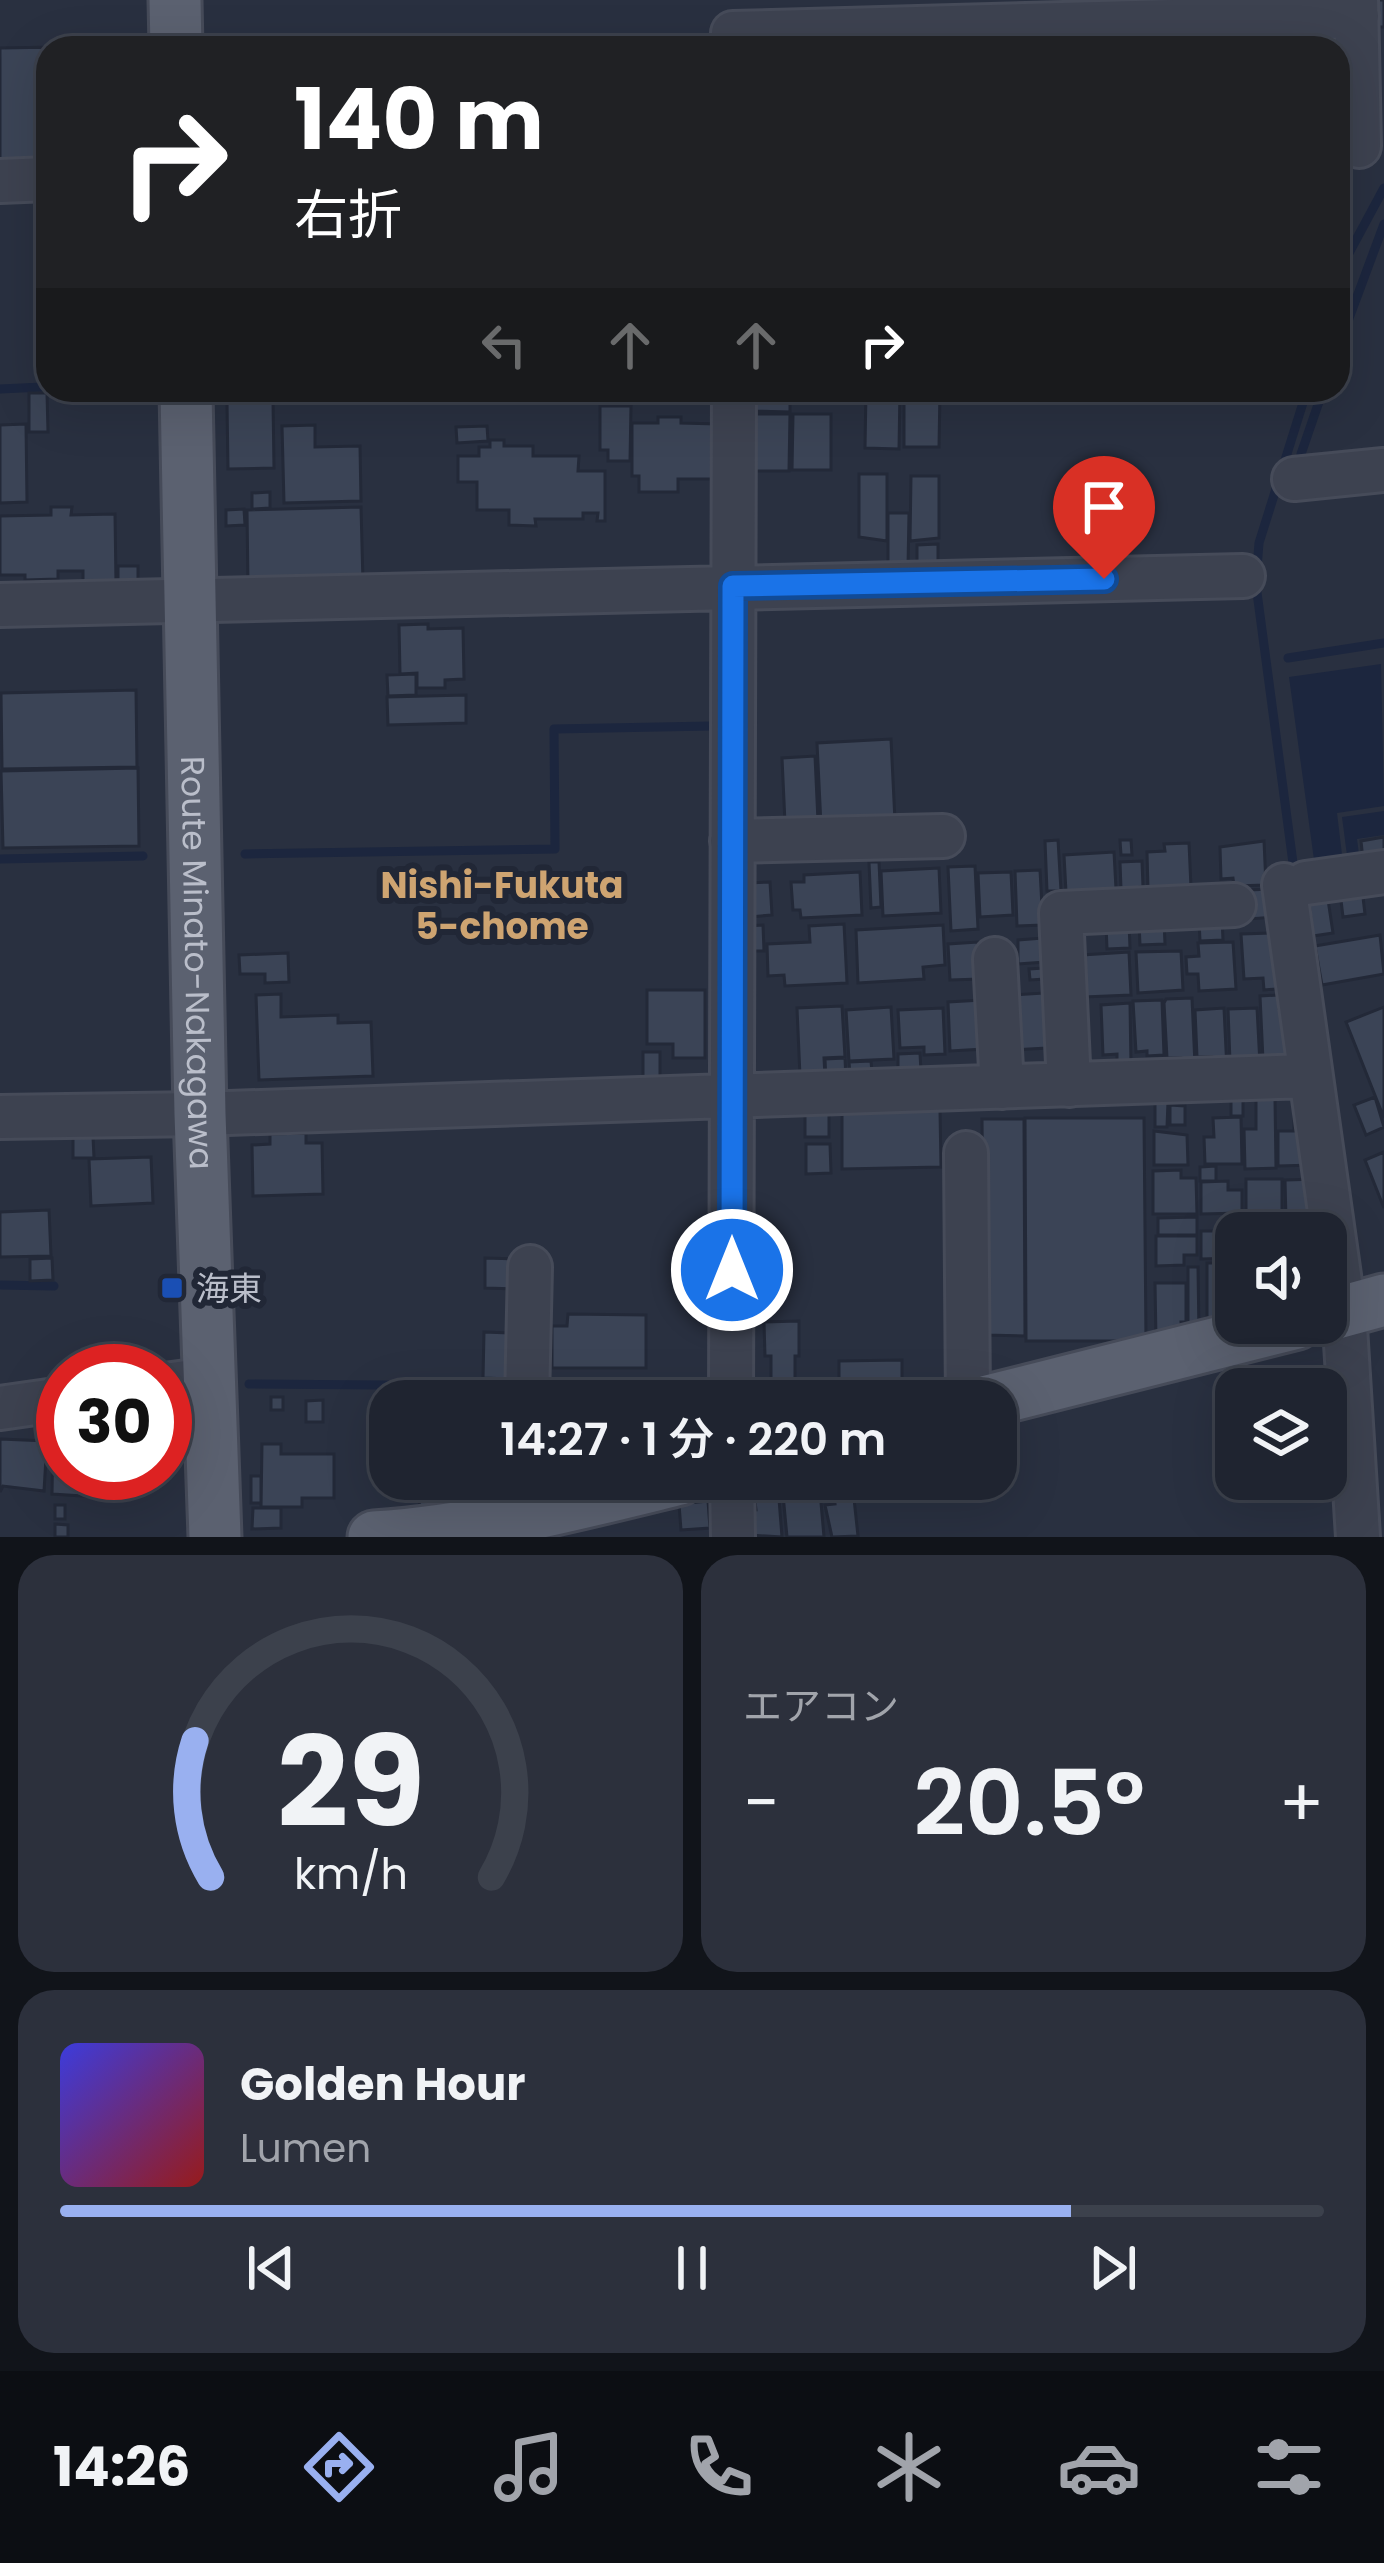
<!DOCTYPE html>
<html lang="ja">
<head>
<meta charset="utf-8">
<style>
	:root { --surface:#1f2430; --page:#2c303c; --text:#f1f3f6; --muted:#a1a4ab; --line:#3c414c; --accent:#99b0f0 }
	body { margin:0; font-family:Poppins,"Noto Sans JP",sans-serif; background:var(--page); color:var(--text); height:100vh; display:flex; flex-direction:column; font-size:45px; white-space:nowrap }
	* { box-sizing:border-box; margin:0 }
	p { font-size:39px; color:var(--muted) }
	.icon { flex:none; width:66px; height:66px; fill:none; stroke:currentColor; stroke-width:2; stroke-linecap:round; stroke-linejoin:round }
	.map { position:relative; height:1537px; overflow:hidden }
	.drawer { display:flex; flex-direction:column; gap:18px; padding:18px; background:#11141a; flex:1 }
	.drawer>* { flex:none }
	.hud { position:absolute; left:36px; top:36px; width:1314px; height:366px; border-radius:36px; box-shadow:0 12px 48px #0002,0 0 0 3px var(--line); background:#202124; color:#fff; overflow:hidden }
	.controls { position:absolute; left:1215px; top:1212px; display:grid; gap:24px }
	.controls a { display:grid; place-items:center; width:132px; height:132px; border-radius:24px; background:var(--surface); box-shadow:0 12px 48px #0002,0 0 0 3px var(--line); font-size:60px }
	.speed { position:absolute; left:36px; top:1344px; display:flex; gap:24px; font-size:60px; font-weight:700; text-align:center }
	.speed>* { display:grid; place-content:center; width:156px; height:156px; border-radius:50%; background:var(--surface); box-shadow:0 12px 48px #0002,0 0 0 3px var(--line); line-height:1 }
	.speed .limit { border:18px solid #d22; background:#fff; color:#111 }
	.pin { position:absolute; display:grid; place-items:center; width:102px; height:102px; color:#fff; margin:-123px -51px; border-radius:50% 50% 50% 0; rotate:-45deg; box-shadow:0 0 12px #0007 }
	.pin .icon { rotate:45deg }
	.me { position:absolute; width:132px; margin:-66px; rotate:0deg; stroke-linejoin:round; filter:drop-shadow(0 0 9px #0008) }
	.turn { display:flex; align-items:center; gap:42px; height:252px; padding:0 60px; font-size:54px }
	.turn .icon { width:156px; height:156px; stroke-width:2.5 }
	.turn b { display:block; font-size:84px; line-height:102px }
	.lanes { display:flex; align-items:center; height:114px; padding:0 60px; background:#0003; justify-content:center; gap:60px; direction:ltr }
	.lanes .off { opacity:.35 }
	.big { font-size:90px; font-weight:600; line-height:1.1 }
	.drawer .widget { flex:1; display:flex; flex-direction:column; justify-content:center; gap:18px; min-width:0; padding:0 42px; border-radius:36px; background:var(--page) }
	.drawer .dial { align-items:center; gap:0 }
	.dial svg { height:312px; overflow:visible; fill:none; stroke:var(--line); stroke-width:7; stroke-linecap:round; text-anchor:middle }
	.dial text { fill:var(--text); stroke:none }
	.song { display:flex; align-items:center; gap:36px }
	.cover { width:144px; height:144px; border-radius:18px; background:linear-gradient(135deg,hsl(240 70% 55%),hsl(0 70% 35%)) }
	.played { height:12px; border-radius:6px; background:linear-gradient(90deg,var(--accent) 80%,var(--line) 80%) }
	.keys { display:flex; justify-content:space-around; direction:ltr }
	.heat { display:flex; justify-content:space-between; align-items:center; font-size:66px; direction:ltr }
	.drawer .tiles { flex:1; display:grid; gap:18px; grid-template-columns:1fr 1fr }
	.widget:last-child { grid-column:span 2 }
	.trip { position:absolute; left:369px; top:1380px; width:648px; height:120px; border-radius:36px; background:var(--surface); box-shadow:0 12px 48px #0002,0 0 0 3px var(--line); font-weight:600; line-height:120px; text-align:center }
	.tabs { display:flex; height:192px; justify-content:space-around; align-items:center; background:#0c0e13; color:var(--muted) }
	.tabs .icon { width:84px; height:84px }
	.tabs .active { color:var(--accent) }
	.tabs b { font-size:54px; color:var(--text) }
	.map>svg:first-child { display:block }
	.water { fill:#1c263e }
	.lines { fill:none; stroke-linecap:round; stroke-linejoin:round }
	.stream { stroke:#1c263e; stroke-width:9 }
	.building { fill:#3b4456; stroke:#232938; stroke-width:3 }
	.minor-casing { stroke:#464b59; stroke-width:48 }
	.major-casing { stroke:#464b59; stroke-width:57 }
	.minor { stroke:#3d4250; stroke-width:42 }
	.major { stroke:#5b6170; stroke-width:51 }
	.route-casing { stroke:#114b97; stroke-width:30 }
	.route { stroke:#1a73e8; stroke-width:21 }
	.transit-dot { fill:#1a4fb4; stroke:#212736; stroke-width:4.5 }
	.labels { text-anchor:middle; stroke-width:12; stroke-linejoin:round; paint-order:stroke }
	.street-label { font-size:33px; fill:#babeca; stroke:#212736 }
	.poi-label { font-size:33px; fill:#babeca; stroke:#212736; text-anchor:start }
	.neighbourhood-label { font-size:36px; font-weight:bold; fill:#cea471; stroke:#212736 }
</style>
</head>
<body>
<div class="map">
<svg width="1384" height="1537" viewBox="0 0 1384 1537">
	<rect width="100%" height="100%" fill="#293040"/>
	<path class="water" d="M1381,664L1384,806L1337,813L1343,863L1315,867L1289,677Z
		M1384,811V835L1357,839L1360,862L1348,863L1342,817Z"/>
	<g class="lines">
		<path class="stream" d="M1338,289L1349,253L1384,188
			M1338,348L1384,224
			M0,389L43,387
			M1301,454L1323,390
			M1257,568L1259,543L1307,390
			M1256,585L1295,878
			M1288,658L1384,643
			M245,854L555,849L554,729L711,726
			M0,859L143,856
			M0,1285L54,1286
			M249,1384L514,1386
			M541,1387L717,1389V1384"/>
	</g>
	<path class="building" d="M1376,0H1384V27H1377Z
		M1338,40V48H1292L1291,41Z
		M118,46L48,48V164L0,165V48Z
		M866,390H900L899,449L865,448Z
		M904,390H940L939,447H904Z
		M29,393H47L48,432H29Z
		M273,401L274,468L228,469L227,403Z
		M750,403H790V412L750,411Z
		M600,406H631L630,461H608V450H600Z
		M749,414H790L789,471H748Z
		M793,414H831V470H792Z
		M658,417H681V423L718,424L717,479H678V492H639V476H632V423H658Z
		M26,424L27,502L0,503V425Z
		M315,425V447L360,446L361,501L284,503L282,426Z
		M487,426L488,441L457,443L456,427Z
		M490,440H504V446H533V456H579L578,471H605V521H597L598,513H583V519H535L536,526L509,525V510H477V482H458V456H479V447H490Z
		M859,474H887V541L859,537Z
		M911,476H939V538L910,541Z
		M270,492V508L252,509V493Z
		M51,507H72L71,515L115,514L116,583L83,584V571H58V579L25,580V575H0V516L51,515Z
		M361,507L363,583L248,586L247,510Z
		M244,509L245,525L226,526V510Z
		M888,513H909L908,567H888Z
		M938,544V569H917V545Z
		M118,566H138V588L118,589Z
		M428,624V629L463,628L464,679L445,680V688H417V673L400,674L399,625Z
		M416,674V695L388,696L387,675Z
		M136,690L137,767L2,769L1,693Z
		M466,695V723L388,725L387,697Z
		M891,739L895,821L821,825L817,743Z
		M815,756L818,821L785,823L782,758Z
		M138,768L139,846L3,848L1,771Z
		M1384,837V857L1363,860L1361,841Z
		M1058,840L1061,891H1047L1045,841Z
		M1120,840H1131L1132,855H1121Z
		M1264,841L1266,885L1234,886L1233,878L1221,879L1220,847Z
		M1189,843L1191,888L1148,890L1147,852L1165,851L1164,844Z
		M1114,852L1116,889L1066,892L1064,855Z
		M1142,861L1143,887L1121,889L1120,862Z
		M869,862H879L881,907L871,908Z
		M975,866L978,929L951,931L948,867Z
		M939,868L941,913L883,916L881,871Z
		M1040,870L1043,925L1017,926L1015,871Z
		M860,872L862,915L801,918L800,910H793L791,882H804V875Z
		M1011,872L1013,915L980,917L978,873Z
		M770,882L772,915L749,917L748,883Z
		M1273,889L1274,917L1249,919L1248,890Z
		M1362,889L1365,914L1343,917L1340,892Z
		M1327,893L1333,933L1313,936L1308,895Z
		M1222,918L1223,940L1200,941L1199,920Z
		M1164,921L1165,944L1140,945L1139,922Z
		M1129,923L1130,948L1107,949L1106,924Z
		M844,924L847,983L785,986L784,975L768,976L767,944L810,942L809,926Z
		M763,925L764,951H749L748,926Z
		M943,925L945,965L923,967L924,979L858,983L856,930Z
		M1274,933L1276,989L1264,990L1263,978L1244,979L1241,934Z
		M1380,935L1384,974L1322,985L1315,946Z
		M1043,938L1045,962L1018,964V940Z
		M978,942L980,979L950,980L948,944Z
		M1233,942L1236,989L1199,991L1198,974H1187L1186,957L1199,956L1198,943Z
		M1181,951L1183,990L1138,993L1136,952Z
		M1129,952L1131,995L1084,997L1082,955Z
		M288,953L289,982L265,983V974H240L239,955Z
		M1044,968L1045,979L1030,980L1029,969Z
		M647,990H705V1058H673V1044H647Z
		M1044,993L1047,1048L1013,1050L1011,995Z
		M281,994V1017L338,1015V1023L371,1022L373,1076L259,1080L256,995Z
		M1279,995V1008L1285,1007L1292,1065L1263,1060L1260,996Z
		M1192,998L1195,1065H1182L1181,1058H1167L1164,1003L1166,999Z
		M982,1000L984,1049L950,1051L948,1002Z
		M1162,1000L1164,1055L1147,1056V1051L1136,1052L1133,1001Z
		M1130,1003L1131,1066L1117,1067V1054L1103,1055L1101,1005Z
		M842,1006L845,1057L824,1058L825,1075L800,1076L797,1008Z
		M891,1007L894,1059L849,1061L846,1010Z
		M1384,1007V1118L1346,1022Z
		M943,1008L945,1054L924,1055V1047L900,1048L898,1010Z
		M1224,1008L1227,1070H1212V1057H1197L1195,1010Z
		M1257,1008L1260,1064L1230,1062L1228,1009Z
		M643,1052H660V1081L643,1080Z
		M920,1053L921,1072L898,1073V1054Z
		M845,1058L846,1081L826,1082L825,1059Z
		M871,1061L872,1073L850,1074L849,1062Z
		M1231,1097H1243V1116H1231Z
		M1375,1097L1384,1127L1366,1135L1354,1105Z
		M1256,1099H1275L1276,1168L1245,1169L1244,1129H1256Z
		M1155,1102H1168L1167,1127H1155Z
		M1170,1105L1185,1106V1125H1170Z
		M805,1109H829V1137H805Z
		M940,1110L941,1167L842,1169V1111Z
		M1294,1112H1306L1314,1165L1278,1166V1131H1294Z
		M1241,1117L1242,1164H1205L1204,1137H1214L1213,1118Z
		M1025,1118H1144L1146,1341H1026Z
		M982,1119H1024L1025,1336L984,1335Z
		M1154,1131L1187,1135L1188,1165H1154Z
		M306,1133V1143H322L323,1194L253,1196L252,1145L270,1144V1134Z
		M73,1137H93L94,1158H73Z
		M806,1144H830L831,1173L806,1174Z
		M1384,1152V1208L1365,1160Z
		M151,1157L153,1203L91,1206L89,1159Z
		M1216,1166V1181H1200V1167Z
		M1181,1170V1178H1196L1197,1214H1153V1171Z
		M1246,1179H1282V1230H1246Z
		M1318,1179L1311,1221H1286L1285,1180Z
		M1228,1181V1190H1242V1213L1201,1214V1182Z
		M49,1210L51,1256L0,1257V1212Z
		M1197,1217V1235H1158V1218Z
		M1201,1231H1240L1236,1233V1258L1201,1259Z
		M1156,1236H1197V1255H1184V1265L1156,1266Z
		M52,1258L53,1280L30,1281V1259Z
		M485,1258L516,1259L515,1289L485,1288Z
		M1207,1263H1236V1319L1207,1328Z
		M1188,1267H1198L1199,1334H1188Z
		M1155,1283H1186V1322H1181L1182,1338L1156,1339Z
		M568,1314L646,1315V1368H552V1326H567Z
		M799,1321V1356H795V1383H790V1401H776V1383H771V1356H765L764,1322Z
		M484,1332L511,1333L510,1379L483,1378Z
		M902,1360V1397L839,1398V1361Z
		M1338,1367L1342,1416L1326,1417V1389H1303L1301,1370Z
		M1239,1374V1383L1256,1381L1257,1389H1236V1429L1224,1430L1220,1376Z
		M1293,1376L1297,1389H1261L1265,1378Z
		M796,1388H809V1401H796Z
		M271,1397H283V1410H271Z
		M323,1400V1422H306V1401Z
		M53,1436H63V1473H131L130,1499L52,1494Z
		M0,1439L47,1441L44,1491L3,1486L0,1492Z
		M262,1444H281V1454H334V1498H302V1507H261Z
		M251,1476H261V1503H251Z
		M432,1479H488V1488L432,1487Z
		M852,1480L858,1536L832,1537L825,1505L835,1504L833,1481Z
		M808,1482L809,1492L820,1491L824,1537H787L782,1484Z
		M420,1491L455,1492V1514L419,1513Z
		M779,1499L782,1537L749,1535L747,1511L756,1510L755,1501Z
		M708,1501L710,1528L681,1530L679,1504Z
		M55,1505H65V1519H55Z
		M253,1508H281V1528L252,1529Z
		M55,1524L68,1525V1537H55Z"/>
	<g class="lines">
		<defs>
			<path id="minor" d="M1356,0L1359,146
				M733,33L1357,16
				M0,181L48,179
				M1294,479L1384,470
				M0,605L1243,576
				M732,841L943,836
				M1306,883L1384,872
				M1284,885L1344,1311L1358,1537
				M995,959L1002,1087
				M1069,1085L1061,913L1234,905
				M0,1117L200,1114L1309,1076
				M966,1153L968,1401
				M165,1385L209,1379
				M527,1401L530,1267
				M731,1401L734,390
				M0,1408L63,1399
				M732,1479L733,1537"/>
			<g id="major">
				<path d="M175,0L176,48"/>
				<path id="s1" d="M186,390L200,1114L215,1537"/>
				<path d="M1326,1316L1384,1300"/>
				<path d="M988,1401L1297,1323"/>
				<path d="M374,1537C479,1530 578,1504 680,1479"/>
			</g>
		</defs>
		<use href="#minor" class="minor-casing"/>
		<use href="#major" class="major-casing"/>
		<use href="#minor" class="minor"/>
		<use href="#major" class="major"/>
	</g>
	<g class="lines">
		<defs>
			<path id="route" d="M732,1270L733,586L1104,579"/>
		</defs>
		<use href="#route" class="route-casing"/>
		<use href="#route" class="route"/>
	</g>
	<rect class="transit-dot" x="160" y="1276" width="24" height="24" rx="6"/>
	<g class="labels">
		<g class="street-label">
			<text dy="12" stroke="none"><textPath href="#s1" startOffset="573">Route Minato-Nakagawa</textPath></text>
		</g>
		<g class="poi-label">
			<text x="196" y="1300">海東</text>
		</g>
		<g class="neighbourhood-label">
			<text x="502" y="898">Nishi-Fukuta<tspan x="502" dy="41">5-chome</tspan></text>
		</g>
	</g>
</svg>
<div class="controls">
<a><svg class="icon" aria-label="sound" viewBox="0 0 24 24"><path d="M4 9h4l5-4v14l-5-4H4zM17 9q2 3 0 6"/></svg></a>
<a><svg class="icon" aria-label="layers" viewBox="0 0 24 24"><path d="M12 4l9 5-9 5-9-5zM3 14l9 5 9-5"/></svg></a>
</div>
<div class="speed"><div class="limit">30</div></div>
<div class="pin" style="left:1104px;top:579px;background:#d93025"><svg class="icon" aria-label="arrive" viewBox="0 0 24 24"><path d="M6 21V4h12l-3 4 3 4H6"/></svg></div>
<svg class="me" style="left:732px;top:1270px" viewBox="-20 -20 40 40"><circle r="17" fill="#1a73e8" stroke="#fff" stroke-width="3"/><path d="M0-11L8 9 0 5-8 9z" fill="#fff"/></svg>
<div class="trip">14:27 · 1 分 · 220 m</div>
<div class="hud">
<div class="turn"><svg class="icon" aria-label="right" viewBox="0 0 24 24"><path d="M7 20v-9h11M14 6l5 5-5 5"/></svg><div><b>140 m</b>右折</div></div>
<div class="lanes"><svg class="icon off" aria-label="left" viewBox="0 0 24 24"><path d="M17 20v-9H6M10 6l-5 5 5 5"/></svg><svg class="icon off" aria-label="ahead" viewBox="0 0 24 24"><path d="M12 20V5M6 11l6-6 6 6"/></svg><svg class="icon off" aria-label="ahead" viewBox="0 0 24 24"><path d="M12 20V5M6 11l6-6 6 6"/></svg><svg class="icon" aria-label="right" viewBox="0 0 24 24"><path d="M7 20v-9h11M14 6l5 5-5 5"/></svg></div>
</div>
</div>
<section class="drawer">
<div class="tiles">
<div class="widget dial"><svg viewBox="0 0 100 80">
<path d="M14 69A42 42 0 1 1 86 69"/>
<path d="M14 69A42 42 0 0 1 10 34" stroke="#99b0f0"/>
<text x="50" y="56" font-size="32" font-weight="700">29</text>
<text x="50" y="72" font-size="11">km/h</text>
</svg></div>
<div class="widget"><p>エアコン</p>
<div class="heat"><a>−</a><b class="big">20.5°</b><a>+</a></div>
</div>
<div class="widget">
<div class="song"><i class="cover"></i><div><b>Golden Hour</b><p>Lumen</p></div></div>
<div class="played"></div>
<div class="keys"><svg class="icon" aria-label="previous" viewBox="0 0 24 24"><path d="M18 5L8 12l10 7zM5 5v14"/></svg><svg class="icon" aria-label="pause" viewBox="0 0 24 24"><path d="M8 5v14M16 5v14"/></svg><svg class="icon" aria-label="next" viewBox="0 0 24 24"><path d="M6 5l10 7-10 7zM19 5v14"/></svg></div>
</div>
</div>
</section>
<nav class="tabs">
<b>14:26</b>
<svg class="icon active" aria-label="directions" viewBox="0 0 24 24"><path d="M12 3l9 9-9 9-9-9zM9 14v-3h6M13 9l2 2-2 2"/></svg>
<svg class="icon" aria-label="music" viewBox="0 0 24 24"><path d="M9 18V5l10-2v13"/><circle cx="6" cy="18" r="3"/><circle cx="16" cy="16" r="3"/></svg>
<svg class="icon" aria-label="phone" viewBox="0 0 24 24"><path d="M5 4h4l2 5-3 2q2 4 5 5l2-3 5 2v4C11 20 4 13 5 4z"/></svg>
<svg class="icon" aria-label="climate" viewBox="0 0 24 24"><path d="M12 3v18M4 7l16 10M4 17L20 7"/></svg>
<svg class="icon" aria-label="car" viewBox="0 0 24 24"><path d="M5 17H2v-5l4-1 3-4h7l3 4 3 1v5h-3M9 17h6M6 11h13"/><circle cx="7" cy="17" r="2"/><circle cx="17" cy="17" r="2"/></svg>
<svg class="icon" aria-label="filters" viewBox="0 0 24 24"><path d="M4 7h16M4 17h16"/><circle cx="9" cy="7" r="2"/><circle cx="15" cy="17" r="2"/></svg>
</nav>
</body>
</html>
